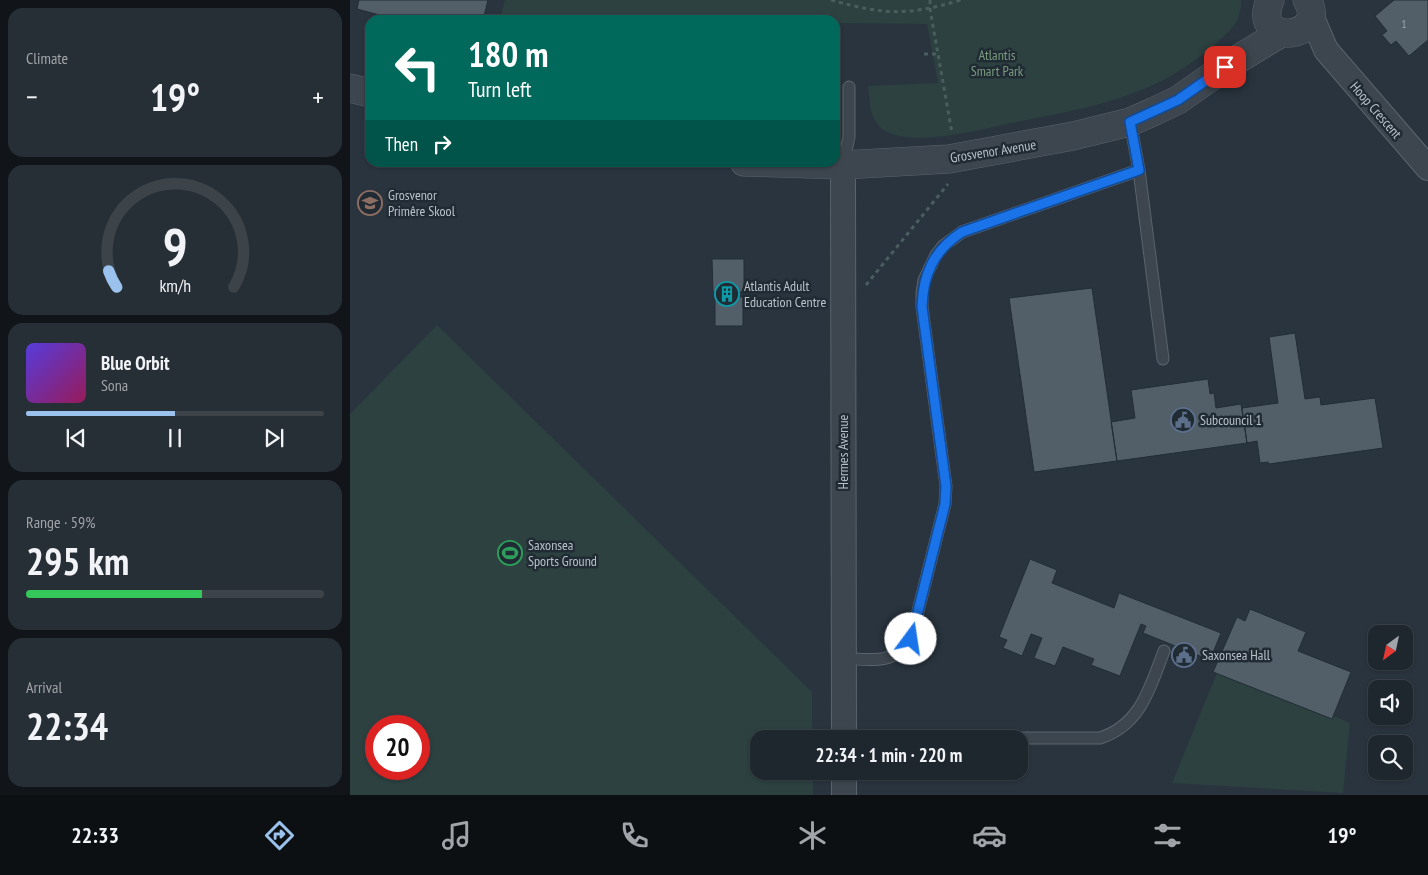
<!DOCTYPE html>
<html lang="en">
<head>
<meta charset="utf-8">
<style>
	:root { --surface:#1f272e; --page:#272f36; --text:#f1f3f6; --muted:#a1a5aa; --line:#3c444a; --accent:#9ac2ed }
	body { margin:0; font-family:"PT Sans Narrow",sans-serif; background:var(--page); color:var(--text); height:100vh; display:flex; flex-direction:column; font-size:19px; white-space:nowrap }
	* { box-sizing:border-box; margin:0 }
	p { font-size:16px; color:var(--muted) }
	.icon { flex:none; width:28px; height:28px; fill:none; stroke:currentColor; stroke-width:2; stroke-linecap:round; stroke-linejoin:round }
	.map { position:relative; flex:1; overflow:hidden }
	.drawer { display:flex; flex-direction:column; gap:8px; padding:8px; background:#111519; width:350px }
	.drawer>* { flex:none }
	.top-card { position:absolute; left:15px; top:15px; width:475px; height:152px; border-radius:15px; box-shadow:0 1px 4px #0004,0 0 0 1px var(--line); background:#00695c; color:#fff; overflow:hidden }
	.needle { width:32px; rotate:213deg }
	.buttons { position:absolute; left:1018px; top:625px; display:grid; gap:10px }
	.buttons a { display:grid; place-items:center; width:45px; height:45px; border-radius:10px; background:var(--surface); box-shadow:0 1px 4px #0004,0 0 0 1px var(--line); font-size:25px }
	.speed { position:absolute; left:15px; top:715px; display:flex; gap:10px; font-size:25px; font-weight:700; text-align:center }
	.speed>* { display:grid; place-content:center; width:65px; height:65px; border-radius:50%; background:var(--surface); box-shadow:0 1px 4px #0004,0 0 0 1px var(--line); line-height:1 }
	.speed .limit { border:8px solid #d22; background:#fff; color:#111 }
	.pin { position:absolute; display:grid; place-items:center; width:42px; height:42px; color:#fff; margin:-21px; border-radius:10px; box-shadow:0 2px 8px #0006 }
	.me { position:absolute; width:55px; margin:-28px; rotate:14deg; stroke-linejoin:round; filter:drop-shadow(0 0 4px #0008) }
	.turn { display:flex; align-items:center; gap:18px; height:105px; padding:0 20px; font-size:22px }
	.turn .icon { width:65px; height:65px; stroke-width:2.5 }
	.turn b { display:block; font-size:35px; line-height:42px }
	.then { display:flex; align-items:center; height:48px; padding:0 20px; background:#0003; gap:10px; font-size:19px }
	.big { font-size:38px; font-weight:700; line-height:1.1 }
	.drawer .widget { flex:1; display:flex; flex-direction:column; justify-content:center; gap:8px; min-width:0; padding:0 18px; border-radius:15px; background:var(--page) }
	.drawer .dial { align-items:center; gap:0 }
	.dial svg { height:130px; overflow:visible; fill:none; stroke:var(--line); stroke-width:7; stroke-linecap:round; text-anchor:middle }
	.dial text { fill:var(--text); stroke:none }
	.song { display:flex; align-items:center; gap:15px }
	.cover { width:60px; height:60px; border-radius:8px; background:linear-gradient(135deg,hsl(250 70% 55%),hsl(330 70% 35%)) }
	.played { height:5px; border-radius:2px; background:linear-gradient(90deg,var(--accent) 50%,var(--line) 50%) }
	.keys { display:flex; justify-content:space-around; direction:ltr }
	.heat { display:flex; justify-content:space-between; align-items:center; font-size:28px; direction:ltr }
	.charge { height:8px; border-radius:4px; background:linear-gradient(90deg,#34c759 59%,var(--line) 0) }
	.trip { position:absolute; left:400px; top:730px; width:278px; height:50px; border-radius:15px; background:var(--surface); box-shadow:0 1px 4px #0004,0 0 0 1px var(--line); font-weight:700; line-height:50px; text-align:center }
	.tab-bar { display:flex; height:80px; justify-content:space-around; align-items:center; background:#0c1012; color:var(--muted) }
	.tab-bar .icon { width:35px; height:35px }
	.tab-bar .selected { color:var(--accent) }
	.tab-bar b { font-size:22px; color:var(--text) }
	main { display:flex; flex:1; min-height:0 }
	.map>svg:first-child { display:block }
	.green { fill:#2c4140; fill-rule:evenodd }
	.building { fill:#525f69; stroke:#232d36 }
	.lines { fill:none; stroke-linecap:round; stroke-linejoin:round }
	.service-casing { stroke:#5a646c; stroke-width:13 }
	.minor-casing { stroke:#5a646c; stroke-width:26 }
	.tertiary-casing { stroke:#5a646c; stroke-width:29 }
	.path { stroke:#4b5d5e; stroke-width:3; stroke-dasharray:4 4; stroke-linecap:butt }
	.service { stroke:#3d464e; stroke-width:11 }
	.minor { stroke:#3d464e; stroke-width:24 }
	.tertiary { stroke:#3d464e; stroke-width:28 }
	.route-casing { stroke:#114b97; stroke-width:12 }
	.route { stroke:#1a73e8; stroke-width:9 }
	.labels { text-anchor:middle; stroke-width:5; stroke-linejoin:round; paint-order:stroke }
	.number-label { font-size:11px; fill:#9fa8b1 }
	.park-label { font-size:14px; fill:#7a9c7f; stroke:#212b34 }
	.street-label { font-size:14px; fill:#b9c1c9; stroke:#212b34 }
	.poi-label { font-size:14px; fill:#b9c1c9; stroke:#212b34; text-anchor:start }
</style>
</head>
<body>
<main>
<section class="drawer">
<div class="widget"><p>Climate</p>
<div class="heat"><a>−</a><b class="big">19°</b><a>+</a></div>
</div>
<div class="widget dial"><svg viewBox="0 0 100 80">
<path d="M14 69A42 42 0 1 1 86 69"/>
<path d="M14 69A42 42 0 0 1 9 59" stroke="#9ac2ed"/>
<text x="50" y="56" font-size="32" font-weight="700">9</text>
<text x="50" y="72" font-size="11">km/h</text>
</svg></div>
<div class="widget">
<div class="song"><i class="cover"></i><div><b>Blue Orbit</b><p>Sona</p></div></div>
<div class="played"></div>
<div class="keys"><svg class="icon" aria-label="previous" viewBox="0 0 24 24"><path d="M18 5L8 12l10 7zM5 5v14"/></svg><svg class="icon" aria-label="pause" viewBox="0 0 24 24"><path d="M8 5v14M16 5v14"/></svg><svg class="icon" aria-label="next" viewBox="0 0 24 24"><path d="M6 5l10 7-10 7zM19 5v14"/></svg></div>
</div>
<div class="widget"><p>Range · 59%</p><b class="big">295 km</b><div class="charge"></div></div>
<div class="widget"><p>Arrival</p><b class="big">22:34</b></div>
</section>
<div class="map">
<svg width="1078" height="795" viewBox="0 0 1078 795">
	<rect width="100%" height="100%" fill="#29343e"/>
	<path class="green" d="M155,0H891C892,22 879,32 863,46C802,99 737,108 661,123C631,130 560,148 534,130C519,119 520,103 518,86L588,83L577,24L489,23L490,87L488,111L485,110V20H150Z
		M87,325L462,692V739H409V771H463V795H0V414ZM26,726H69V769H26Z
		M867,673L982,719L984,716L1000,723L993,793L822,783Z"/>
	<path class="building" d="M9,0H138L133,20H48L7,9Z
		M1044,0H1078V40L1059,56L1046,41L1041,45L1032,35L1037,31L1025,16Z
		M362,259H394V292H383V297H393V326H365V297H372V292H363Z
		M742,288L767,461L684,472L659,298Z
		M945,333L955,399L970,397L971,405L1025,398L1033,448L919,464L918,462L910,463L907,441L897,443L892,408L928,403L919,337Z
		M858,379L860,394L864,393L866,408L891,404L897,443L767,461L761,422L785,418L781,390Z
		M680,559L707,570L702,583L764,608L769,593L871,633L860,660L793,633L796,626L791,624L770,676L741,665L744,659L713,647L705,666L684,658L692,638L681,634L672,656L653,648L657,640L649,637Z
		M900,609L956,632L948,651L1001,672L982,719L863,672L887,617L895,621Z"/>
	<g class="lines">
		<defs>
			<path id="service" d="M493,165L499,137V87
				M789,170L813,359
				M494,658C521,660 544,665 561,639L595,504L596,486L572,307V293L574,280L586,255L593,246L612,232L789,170L780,122
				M494,738H750C791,725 800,687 814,651"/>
			<path id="minor" d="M961,15L976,50L1078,168
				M493,165L494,739
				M494,771V795"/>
			<path id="tertiary" d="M920,0C900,49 981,39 957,0
				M0,88L20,93
				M394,162L493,165L599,159L723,136L780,122L805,111L828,100L875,67L931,33"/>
		</defs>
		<use href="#service" class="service-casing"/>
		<use href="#minor" class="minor-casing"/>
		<use href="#tertiary" class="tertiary-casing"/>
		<path class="path" d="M481,0C535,15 557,16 611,0
			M580,0V9L602,133
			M574,54H588
			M516,285L598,184"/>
		<use href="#service" class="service"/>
		<use href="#minor" class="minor"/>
		<use href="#tertiary" class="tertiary"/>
	</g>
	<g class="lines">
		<defs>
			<path id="route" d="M561,639L595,504L596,486L572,307C573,274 584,250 612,232L789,170L780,122L828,100L875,67"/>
		</defs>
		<use href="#route" class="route-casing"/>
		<use href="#route" class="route"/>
	</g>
	<defs>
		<symbol id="school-ring" viewBox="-11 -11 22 22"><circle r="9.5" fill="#212b34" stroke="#8d6e63" stroke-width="1.5"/><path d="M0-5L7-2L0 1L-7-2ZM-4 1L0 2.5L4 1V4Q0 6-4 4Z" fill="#8d6e63"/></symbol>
		<symbol id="building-ring" viewBox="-11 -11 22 22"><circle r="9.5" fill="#212b34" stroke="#0f9aa8" stroke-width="1.5"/><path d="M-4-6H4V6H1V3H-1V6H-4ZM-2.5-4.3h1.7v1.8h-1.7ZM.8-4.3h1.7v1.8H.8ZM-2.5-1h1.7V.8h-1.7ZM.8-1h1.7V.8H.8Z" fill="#0f9aa8"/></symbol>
		<symbol id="civic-ring" viewBox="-11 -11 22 22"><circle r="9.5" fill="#212b34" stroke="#5c6f8a" stroke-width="1.5"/><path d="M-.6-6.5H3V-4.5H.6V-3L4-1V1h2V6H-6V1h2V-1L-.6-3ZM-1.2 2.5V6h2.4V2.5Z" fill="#5c6f8a"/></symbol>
		<symbol id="stadium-ring" viewBox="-11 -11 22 22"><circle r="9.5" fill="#212b34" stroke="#2e9e5b" stroke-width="1.5"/><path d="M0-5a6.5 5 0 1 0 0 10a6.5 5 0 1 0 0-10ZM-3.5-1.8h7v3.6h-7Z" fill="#2e9e5b"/></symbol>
	</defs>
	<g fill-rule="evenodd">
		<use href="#school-ring" x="6" y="189" width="28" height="28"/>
		<use href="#building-ring" x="363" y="280" width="28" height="28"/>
		<use href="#civic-ring" x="819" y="406" width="28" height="28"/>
		<use href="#stadium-ring" x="146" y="539" width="28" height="28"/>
		<use href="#civic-ring" x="820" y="641" width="28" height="28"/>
	</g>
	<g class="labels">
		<g class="number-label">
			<text x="1054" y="28">1</text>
		</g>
		<g class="park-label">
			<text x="647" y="60">Atlantis<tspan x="647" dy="16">Smart Park</tspan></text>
		</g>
		<g class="street-label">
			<text transform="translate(1026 110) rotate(49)" y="5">Hoop Crescent</text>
			<text transform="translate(643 151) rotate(-9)" y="5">Grosvenor Avenue</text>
			<text transform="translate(493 452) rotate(-90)" y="5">Hermes Avenue</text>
		</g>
		<g class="poi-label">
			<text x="38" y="200">Grosvenor<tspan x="38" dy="16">Primêre Skool</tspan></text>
			<text x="394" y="291">Atlantis Adult<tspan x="394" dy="16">Education Centre</tspan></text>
			<text x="850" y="425">Subcouncil 1</text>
			<text x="178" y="550">Saxonsea<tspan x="178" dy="16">Sports Ground</tspan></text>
			<text x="852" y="660">Saxonsea Hall</text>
		</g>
	</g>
</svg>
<div class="buttons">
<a><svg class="needle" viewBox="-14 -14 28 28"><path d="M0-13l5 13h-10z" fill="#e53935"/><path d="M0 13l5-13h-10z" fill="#a1a5aa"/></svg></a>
<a><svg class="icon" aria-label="sound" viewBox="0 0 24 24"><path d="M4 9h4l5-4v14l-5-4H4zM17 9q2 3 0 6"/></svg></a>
<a><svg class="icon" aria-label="search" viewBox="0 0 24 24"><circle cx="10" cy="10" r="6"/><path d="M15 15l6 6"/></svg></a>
</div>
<div class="speed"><div class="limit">20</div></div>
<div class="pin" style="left:875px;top:67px;background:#d93025"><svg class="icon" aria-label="arrive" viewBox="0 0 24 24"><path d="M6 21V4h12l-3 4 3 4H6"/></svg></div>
<svg class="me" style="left:561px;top:639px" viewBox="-20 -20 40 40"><circle r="19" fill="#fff"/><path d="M0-13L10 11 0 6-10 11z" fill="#1a73e8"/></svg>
<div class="trip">22:34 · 1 min · 220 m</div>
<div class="top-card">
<div class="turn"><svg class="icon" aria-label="left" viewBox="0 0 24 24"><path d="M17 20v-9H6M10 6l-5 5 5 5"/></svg><div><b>180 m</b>Turn left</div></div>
<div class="then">Then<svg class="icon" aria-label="right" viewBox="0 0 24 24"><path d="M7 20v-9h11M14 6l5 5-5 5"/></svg></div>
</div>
</div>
</main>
<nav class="tab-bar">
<b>22:33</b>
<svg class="icon selected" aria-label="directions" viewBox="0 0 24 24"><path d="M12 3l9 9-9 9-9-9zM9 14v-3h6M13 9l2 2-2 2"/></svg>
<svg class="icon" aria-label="music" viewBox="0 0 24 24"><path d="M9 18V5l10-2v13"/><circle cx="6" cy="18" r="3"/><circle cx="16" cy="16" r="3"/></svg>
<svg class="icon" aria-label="phone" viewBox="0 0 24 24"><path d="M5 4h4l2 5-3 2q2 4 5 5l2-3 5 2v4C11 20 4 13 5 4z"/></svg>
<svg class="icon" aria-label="climate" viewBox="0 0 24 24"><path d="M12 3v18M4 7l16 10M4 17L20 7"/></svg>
<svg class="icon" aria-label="car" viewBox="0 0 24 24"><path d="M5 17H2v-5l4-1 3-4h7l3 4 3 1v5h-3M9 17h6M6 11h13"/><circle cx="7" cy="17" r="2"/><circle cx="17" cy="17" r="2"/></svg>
<svg class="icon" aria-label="filters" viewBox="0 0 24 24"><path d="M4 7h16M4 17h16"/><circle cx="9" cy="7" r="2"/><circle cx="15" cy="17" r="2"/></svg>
<b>19°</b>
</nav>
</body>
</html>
